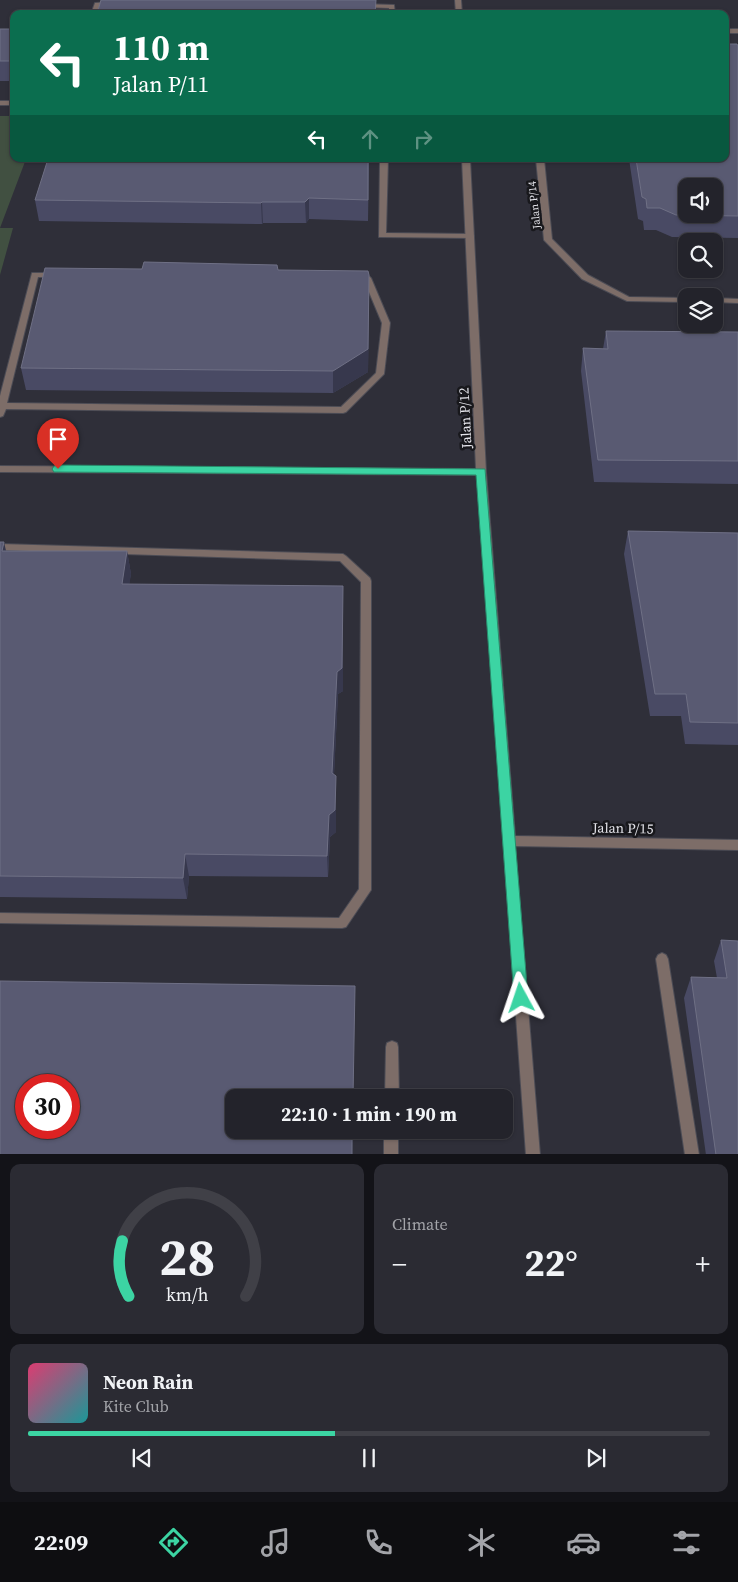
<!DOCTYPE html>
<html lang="en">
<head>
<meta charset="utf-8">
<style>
	:root { --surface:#23232b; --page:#2b2b33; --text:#f1f3f6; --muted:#a3a4a9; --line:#404047; --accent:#3cd4a3 }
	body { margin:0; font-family:"Source Serif 4",serif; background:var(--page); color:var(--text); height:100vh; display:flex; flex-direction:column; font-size:19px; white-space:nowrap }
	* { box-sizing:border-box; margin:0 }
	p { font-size:16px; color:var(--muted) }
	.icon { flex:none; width:28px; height:28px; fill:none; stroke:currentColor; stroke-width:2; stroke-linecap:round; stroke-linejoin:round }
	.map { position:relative; height:1154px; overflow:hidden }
	.side { display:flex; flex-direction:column; gap:10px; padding:10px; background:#131318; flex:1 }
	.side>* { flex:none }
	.hud { position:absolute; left:10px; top:10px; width:719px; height:152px; border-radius:10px; box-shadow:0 1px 4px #0004,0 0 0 1px var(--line); background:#0b6e4f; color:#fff; overflow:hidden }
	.controls { position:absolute; left:678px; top:178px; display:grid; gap:10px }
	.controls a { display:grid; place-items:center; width:45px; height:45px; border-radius:10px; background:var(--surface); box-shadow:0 1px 4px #0004,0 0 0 1px var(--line); font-size:25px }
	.speed { position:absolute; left:15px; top:1074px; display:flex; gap:10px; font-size:25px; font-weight:700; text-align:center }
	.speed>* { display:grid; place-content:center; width:65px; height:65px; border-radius:50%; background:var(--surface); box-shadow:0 1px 4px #0004,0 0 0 1px var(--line); line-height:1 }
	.speed .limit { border:8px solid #d22; background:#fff; color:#111 }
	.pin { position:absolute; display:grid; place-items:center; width:42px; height:42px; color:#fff; margin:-51px -21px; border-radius:50% 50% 50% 0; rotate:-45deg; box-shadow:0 0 5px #0007 }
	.pin .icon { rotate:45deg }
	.me { position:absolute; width:55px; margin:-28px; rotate:355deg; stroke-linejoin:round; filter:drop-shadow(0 0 4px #0008) }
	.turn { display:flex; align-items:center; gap:18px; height:105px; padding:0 20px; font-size:22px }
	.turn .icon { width:65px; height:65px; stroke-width:2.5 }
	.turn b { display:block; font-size:35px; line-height:42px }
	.lanes { display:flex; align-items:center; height:48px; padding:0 20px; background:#0003; justify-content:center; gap:25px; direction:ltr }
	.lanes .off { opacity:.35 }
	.big { font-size:38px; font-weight:700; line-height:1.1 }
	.side .card { flex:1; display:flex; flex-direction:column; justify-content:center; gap:8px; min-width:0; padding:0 18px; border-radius:10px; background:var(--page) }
	.side .dial { align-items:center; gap:0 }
	.dial svg { height:130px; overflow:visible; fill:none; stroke:var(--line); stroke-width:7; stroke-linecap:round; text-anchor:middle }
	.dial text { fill:var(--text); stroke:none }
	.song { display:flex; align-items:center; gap:15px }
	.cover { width:60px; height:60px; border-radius:8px; background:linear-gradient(135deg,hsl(340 70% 55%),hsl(180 70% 35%)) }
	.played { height:5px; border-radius:2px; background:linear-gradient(90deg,var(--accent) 45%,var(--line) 45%) }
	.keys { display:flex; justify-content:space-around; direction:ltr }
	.heat { display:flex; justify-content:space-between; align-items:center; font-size:28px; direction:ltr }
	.side .tiles { flex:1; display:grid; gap:10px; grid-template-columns:1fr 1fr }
	.card:last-child { grid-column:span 2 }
	.trip { position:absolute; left:225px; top:1089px; width:288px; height:50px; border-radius:10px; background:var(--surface); box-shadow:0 1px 4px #0004,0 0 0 1px var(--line); font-weight:700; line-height:50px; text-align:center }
	.menu { display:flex; height:80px; justify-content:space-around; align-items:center; background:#0e0e11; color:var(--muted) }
	.menu .icon { width:35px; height:35px }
	.menu .current { color:var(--accent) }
	.menu b { font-size:22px; color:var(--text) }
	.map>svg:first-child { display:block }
	.green { fill:#415041 }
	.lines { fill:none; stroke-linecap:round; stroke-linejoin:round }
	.lane-casing { stroke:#4c4c55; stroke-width:2 }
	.street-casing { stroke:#4c4c55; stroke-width:2 }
	.lane { fill:#7d6d68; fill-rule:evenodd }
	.street { fill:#7d6d68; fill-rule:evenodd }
	.wall { fill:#494a64 }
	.shaded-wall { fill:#37384d }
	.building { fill:#595a72; stroke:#6f7085; fill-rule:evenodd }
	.route { fill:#3cd4a3; stroke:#278a6a }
	.labels { text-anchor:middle; stroke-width:5; stroke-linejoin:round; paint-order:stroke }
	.far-street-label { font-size:11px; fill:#e3e3e9; stroke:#18181c }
	.street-label { font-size:14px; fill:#e3e3e9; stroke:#18181c }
</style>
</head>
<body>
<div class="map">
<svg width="738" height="1155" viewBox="0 0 738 1155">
	<rect width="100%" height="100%" fill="#2f2f39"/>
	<path class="green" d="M0,116H14V159H26L0,228H13L0,275Z"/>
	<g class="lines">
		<defs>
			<path id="lane" d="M113,2L115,3V5L100,6L97,14H91L95,3Z
				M362,4L394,5L395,14H389V8L360,7L359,6Z
				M0,101H14V105H0Z
				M380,159H388L386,233L470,234L474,236L473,238L379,237Z
				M32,273H56L60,275L56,277H38L7,403L341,407L376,373L382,323L364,280H357L356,278C359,274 368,274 371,278L390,323L384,374L346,412L343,413L6,409L3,416L0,417V396Z
				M0,544L343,554L346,556L370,578L371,581V890L346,927L342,928L0,923V913L339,918L359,889L361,582L340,561L0,550Z
				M662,953L666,955L668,959L699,1155H685L656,959L658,955Z
				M392,1041L397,1043L398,1047L399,1098H385L386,1047L387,1043Z
				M384,1130H398V1155H384Z"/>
			<path id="street" d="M455,0H461L462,14H456Z
				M725,29H738V33H725Z
				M462,159H470L486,472L515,836L738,840V850L515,846L540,1155H526L477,475L0,472V466L476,469Z
				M536,159H544L552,239L588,275L629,297L686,298V302L627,301L582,279L544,240Z
				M714,298L738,299V303L714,302Z"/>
		</defs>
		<use href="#lane" class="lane-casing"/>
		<use href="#street" class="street-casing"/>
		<use href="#lane" class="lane"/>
		<use href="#street" class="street"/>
	</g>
	<path class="wall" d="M0,29H14V81H0Z
		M738,46V238L672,237L656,230H644L643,221L638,219L629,159H725Z
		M369,159L368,221L309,219L306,223H263L262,224L39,221L35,200Z
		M278,270L369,297L368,372L333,393L26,390L21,368Z
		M606,331L738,332V484L594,482L581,371L583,348L603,349Z
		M628,531L738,533V745L685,744L681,716H650L624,554Z
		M0,542L6,551H127L131,574L129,584L343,586V691L338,694L334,774L336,798V832L330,837L328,877L189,876L187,899L0,897Z
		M721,940L738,941V1155H706L684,998L691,977L717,978L714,961Z"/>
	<path class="shaded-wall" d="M309,198V219L306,223L305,202Z
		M262,202L263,223L262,224L261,203Z
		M369,297L368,372L333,393V371Z
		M4,542L9,564L2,551Z
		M127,551L131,574L126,607L122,584Z
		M343,586V691L338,694L333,795L332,773L337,672Z
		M336,776V832L330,837L328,877L327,856L329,815Z
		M185,854L189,876L187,899L183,878Z
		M352,1130H353L352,1155Z"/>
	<path class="building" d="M101,0H376L375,14H97Z
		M0,29H14V61H0Z
		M725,44H737L738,46V216L676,215L660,208H647L646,199L642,197L636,159H725ZM686,186H714V214H686Z
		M48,159H368V200L309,198L305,202H262L261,203L35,200Z
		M144,262L277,265L278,270L368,271L369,275L368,349L333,371L21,368L45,268L142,269Z
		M606,331L738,332V461L598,460L583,348L608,349Z
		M628,531L738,533V723L690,722L686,694H655Z
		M0,542H4L2,551H127L122,584L343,586L342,668L337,672L332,773L336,776L335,810L329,815L327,856L185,854L183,878L0,876Z
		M721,940L738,941V1155H716L691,977L727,978Z
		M0,981L355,986L353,1098H234V1130H352V1155H0ZM26,1085H69V1128H26Z"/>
	<path class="route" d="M58,465L485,469L528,998L526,1002L521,1004L516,1002L514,998L476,475L54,472L52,469L54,466Z"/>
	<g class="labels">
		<g class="far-street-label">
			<text transform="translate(534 205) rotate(-96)" y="4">Jalan P/14</text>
		</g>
		<g class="street-label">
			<text transform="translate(465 418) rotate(-93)" y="5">Jalan P/12</text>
			<text transform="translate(623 828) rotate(1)" y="5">Jalan P/15</text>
		</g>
	</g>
</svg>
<div class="controls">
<a><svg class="icon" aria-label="sound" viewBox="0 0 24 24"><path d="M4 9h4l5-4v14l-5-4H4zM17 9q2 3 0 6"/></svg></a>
<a><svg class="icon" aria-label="search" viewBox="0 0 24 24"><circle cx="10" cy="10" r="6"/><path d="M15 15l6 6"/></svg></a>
<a><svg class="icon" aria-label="layers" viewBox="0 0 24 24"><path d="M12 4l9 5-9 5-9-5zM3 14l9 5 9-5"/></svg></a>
</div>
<div class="speed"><div class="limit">30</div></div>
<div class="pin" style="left:58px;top:469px;background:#d93025"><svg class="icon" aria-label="arrive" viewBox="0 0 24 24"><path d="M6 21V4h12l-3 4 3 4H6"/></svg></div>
<svg class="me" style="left:521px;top:998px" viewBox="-20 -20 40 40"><path d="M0-17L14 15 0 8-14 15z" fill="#3cd4a3" stroke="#fff" stroke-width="4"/></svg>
<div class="trip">22:10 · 1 min · 190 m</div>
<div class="hud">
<div class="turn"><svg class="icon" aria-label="left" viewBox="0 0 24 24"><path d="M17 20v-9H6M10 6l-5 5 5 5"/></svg><div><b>110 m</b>Jalan P/11</div></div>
<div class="lanes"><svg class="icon" aria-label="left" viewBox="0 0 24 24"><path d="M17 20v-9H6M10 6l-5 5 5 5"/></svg><svg class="icon off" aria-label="ahead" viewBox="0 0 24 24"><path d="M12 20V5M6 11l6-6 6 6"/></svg><svg class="icon off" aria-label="right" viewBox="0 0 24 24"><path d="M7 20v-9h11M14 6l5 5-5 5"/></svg></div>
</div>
</div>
<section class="side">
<div class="tiles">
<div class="card dial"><svg viewBox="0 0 100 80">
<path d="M14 69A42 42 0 1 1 86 69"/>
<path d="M14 69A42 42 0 0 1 10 35" stroke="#3cd4a3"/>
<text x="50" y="56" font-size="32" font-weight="700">28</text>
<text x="50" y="72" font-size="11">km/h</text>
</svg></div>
<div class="card"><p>Climate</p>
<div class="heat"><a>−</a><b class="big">22°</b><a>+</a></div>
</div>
<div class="card">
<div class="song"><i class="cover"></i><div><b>Neon Rain</b><p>Kite Club</p></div></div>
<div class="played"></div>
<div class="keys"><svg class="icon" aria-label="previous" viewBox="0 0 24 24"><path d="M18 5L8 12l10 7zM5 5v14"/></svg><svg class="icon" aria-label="pause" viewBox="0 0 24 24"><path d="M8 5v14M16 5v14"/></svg><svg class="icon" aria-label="next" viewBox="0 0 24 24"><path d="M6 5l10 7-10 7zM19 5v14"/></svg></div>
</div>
</div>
</section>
<nav class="menu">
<b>22:09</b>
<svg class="icon current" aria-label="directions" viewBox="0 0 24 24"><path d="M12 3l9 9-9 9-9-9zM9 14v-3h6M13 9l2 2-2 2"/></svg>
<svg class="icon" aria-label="music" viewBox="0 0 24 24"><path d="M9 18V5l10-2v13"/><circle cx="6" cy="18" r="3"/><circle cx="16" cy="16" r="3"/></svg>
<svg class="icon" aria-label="phone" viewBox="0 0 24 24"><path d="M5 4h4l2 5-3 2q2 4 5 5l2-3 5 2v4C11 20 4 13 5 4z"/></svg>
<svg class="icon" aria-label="climate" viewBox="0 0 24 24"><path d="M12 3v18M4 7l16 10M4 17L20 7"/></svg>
<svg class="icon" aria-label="car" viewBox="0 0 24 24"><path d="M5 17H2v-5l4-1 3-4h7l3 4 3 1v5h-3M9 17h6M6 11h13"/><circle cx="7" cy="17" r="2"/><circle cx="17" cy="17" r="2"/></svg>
<svg class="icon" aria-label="filters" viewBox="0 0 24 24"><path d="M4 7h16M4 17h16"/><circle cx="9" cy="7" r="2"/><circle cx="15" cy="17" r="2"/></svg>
</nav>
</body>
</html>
